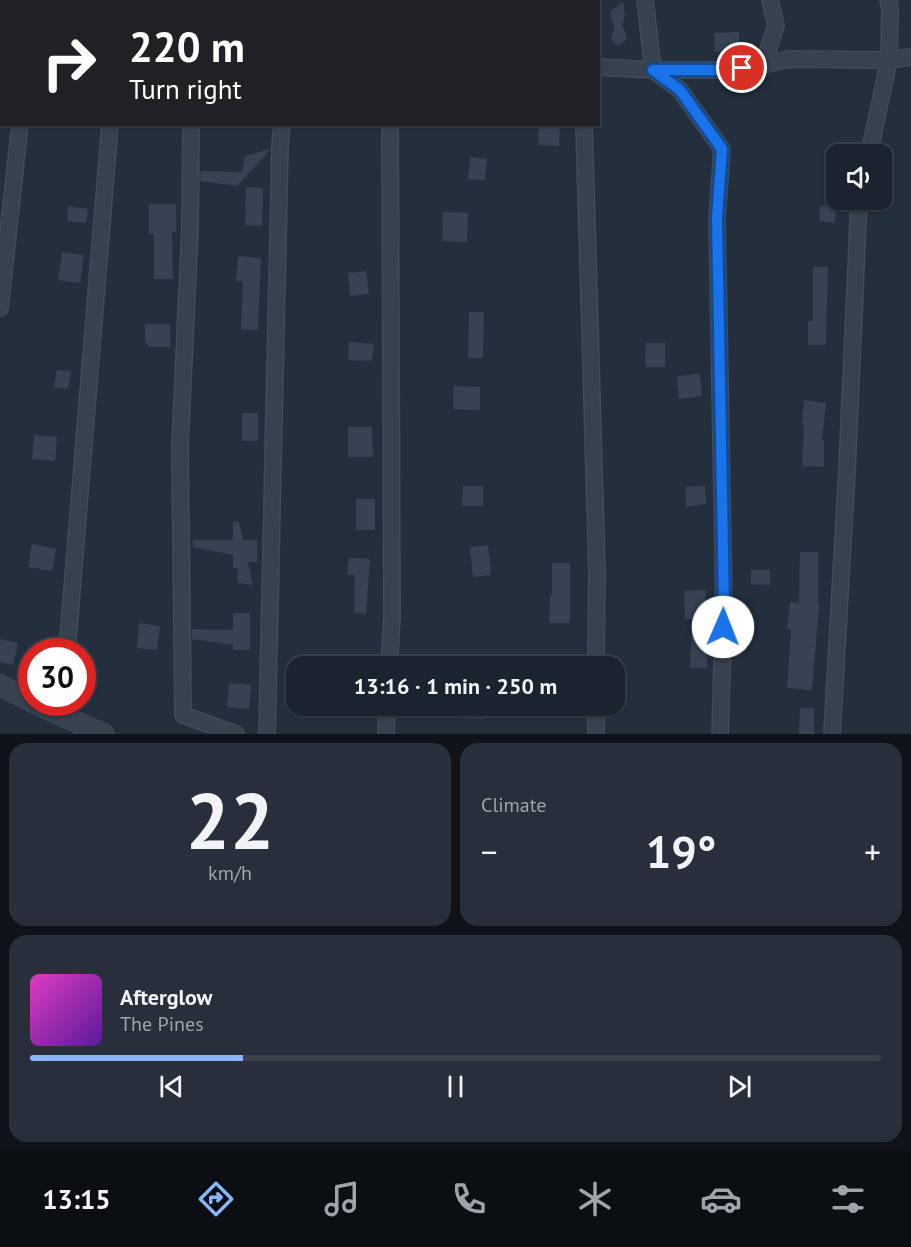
<!DOCTYPE html>
<html lang="en">
<head>
<meta charset="utf-8">
<style>
	:root { --surface:#1b232e; --page:#282f3a; --text:#f1f3f6; --muted:#a0a4aa; --line:#39404a; --accent:#8ab4f8 }
	body { margin:0; font-family:"PT Sans",sans-serif; background:var(--page); color:var(--text); height:100vh; display:flex; flex-direction:column; font-size:22px; white-space:nowrap }
	* { box-sizing:border-box; margin:0 }
	p { font-size:20px; color:var(--muted) }
	.icon { flex:none; width:33px; height:33px; fill:none; stroke:currentColor; stroke-width:2; stroke-linecap:round; stroke-linejoin:round }
	.map { position:relative; height:734px; overflow:hidden }
	.panel { display:flex; flex-direction:column; gap:9px; padding:9px; background:#0f1319; flex:1 }
	.panel>* { flex:none }
	.hud { position:absolute; left:0px; top:0px; width:600px; height:126px; box-shadow:0 2px 4px #0004,0 0 0 2px var(--line); background:#202124; color:#fff; overflow:hidden }
	.fabs { position:absolute; left:826px; top:144px; display:grid; gap:12px }
	.fabs a { display:grid; place-items:center; width:66px; height:66px; border-radius:12px; background:var(--surface); box-shadow:0 2px 4px #0004,0 0 0 2px var(--line); font-size:30px }
	.speed { position:absolute; left:18px; top:638px; display:flex; gap:12px; font-size:30px; font-weight:700; text-align:center }
	.speed>* { display:grid; place-content:center; width:78px; height:78px; border-radius:50%; background:var(--surface); box-shadow:0 2px 4px #0004,0 0 0 2px var(--line); line-height:1 }
	.speed .limit { border:9px solid #d22; background:#fff; color:#111 }
	.pin { position:absolute; display:grid; place-items:center; width:51px; height:51px; color:#fff; margin:-26px; border:3px solid #fff; border-radius:50%; box-shadow:0 2px 6px #0007 }
	.me { position:absolute; width:66px; margin:-33px; rotate:1deg; stroke-linejoin:round; filter:drop-shadow(0 0 4px #0008) }
	.turn { display:flex; align-items:center; gap:21px; height:126px; padding:0 30px; font-size:27px }
	.turn .icon { width:78px; height:78px; stroke-width:2.5 }
	.turn b { display:block; font-size:42px; line-height:51px }
	.big { font-size:45px; font-weight:800; line-height:1.1 }
	.panel .widget { flex:1; display:flex; flex-direction:column; justify-content:center; gap:9px; min-width:0; padding:0 21px; border-radius:18px; background:var(--page) }
	.panel .dial { align-items:center; gap:0 }
	.dial b { font-size:78px; line-height:1 }
	.song { display:flex; align-items:center; gap:18px }
	.cover { width:72px; height:72px; border-radius:9px; background:linear-gradient(135deg,hsl(310 70% 55%),hsl(270 70% 35%)) }
	.played { height:6px; border-radius:3px; background:linear-gradient(90deg,var(--accent) 25%,var(--line) 25%) }
	.keys { display:flex; justify-content:space-around; direction:ltr }
	.heat { display:flex; justify-content:space-between; align-items:center; font-size:33px; direction:ltr }
	.panel .tiles { flex:1; display:grid; gap:9px; grid-template-columns:1fr 1fr }
	.widget:last-child { grid-column:span 2 }
	.trip { position:absolute; left:286px; top:656px; width:339px; height:60px; border-radius:18px; background:var(--surface); box-shadow:0 2px 4px #0004,0 0 0 2px var(--line); font-weight:800; line-height:60px; text-align:center }
	.tabs { display:flex; height:96px; justify-content:space-around; align-items:center; background:#0b0e12; color:var(--muted) }
	.tabs .icon { width:42px; height:42px }
	.tabs .selected { color:var(--accent) }
	.tabs b { font-size:27px; color:var(--text) }
	.map>svg:first-child { display:block }
	.building { fill:#364354 }
	.lines { fill:none; stroke-linecap:round; stroke-linejoin:round }
	.minor-casing { stroke:#414a57; stroke-width:18 }
	.tertiary-casing { stroke:#414a57; stroke-width:22 }
	.minor { stroke:#38414e; stroke-width:15 }
	.tertiary { stroke:#38414e; stroke-width:20 }
	.route-casing { stroke:#114b97; stroke-width:15 }
	.route { stroke:#1a73e8; stroke-width:10 }
</style>
</head>
<body>
<div class="map">
<svg width="911" height="734" viewBox="0 0 911 734">
	<rect width="100%" height="100%" fill="#242f3e"/>
	<path class="building" d="M623,2L625,15L622,26L626,34V40L619,45L614,43L611,39L612,34L615,29L610,15L612,10Z
		M739,32L740,52H715L714,33Z
		M539,124H560L559,146L538,145Z
		M270,149V150L237,186L200,181L201,171L242,172L245,156Z
		M470,157L487,159L485,180L468,179Z
		M246,187L263,188L262,226L245,225Z
		M149,204H176V232H172L173,279H154V234H149Z
		M68,206L88,209L86,223L67,221Z
		M820,206L836,208L835,223L819,221Z
		M443,212L468,213L467,242L442,241Z
		M62,252L84,255L80,283L58,280Z
		M238,256L261,258L258,330L241,329L243,281H236Z
		M813,267H828L826,345H808V321H813Z
		M366,271L369,294L350,296L348,273Z
		M469,312H484L483,358H468Z
		M145,324H170V347H149L148,343H145Z
		M349,342L374,344L372,361L348,360Z
		M645,343H665V367H646Z
		M57,370L71,371L68,389L54,387Z
		M700,374L702,396L679,399L677,376Z
		M454,386L480,387V410L453,409Z
		M804,400L826,403L822,440H824V467L802,466L804,426H802Z
		M242,413H258V441H242Z
		M348,427H372L373,457H348Z
		M34,435L57,437L55,461L32,459Z
		M463,486H483V506H462Z
		M705,486L706,504L686,507L685,487Z
		M356,499H375V530H356Z
		M233,522H239L243,540H257V562H248L253,585L238,583L237,568H233V555L193,547V540H233Z
		M32,544L56,549L52,571L28,567Z
		M488,545L491,575L473,577L470,547Z
		M800,552H818V604L819,605L812,690L787,688L791,629H787L790,602L799,603Z
		M349,558L370,559L366,614L354,613L355,575H347Z
		M552,563H570V623H549L550,595H552Z
		M751,570H770V585L751,584Z
		M706,590V626H708L707,668H690L692,619H685L684,591Z
		M233,613H250V650H233V645L192,639V629L233,630Z
		M139,623L160,626L157,650L137,648Z
		M0,639L18,643L13,665L0,662Z
		M229,683L251,685L249,709L227,707Z
		M419,705H484V719L418,717Z
		M800,708H814V734H799Z"/>
	<g class="lines">
		<defs>
			<path id="minor" d="M411,0L416,2
				M515,0V2
				M645,0L653,70L680,90L722,149L717,218L724,605L720,734
				M34,2V0
				M118,2V0
				M193,2V0
				M292,2L293,0
				M763,65L776,26L770,0
				M598,67L653,70H722L763,65L788,59L889,60L911,57
				M191,124L190,228L180,445L183,715L236,734
				M584,124L597,571L596,666
				M869,154L889,60L890,9L888,0
				M0,308L20,124
				M67,651L110,124
				M389,666L392,618L390,124
				M267,734L280,146L282,124
				M386,734L387,705
				M596,734V705
				M832,734L847,470L859,200"/>
			<path id="tertiary" d="M0,685C34,704 69,719 104,734"/>
		</defs>
		<use href="#minor" class="minor-casing"/>
		<use href="#tertiary" class="tertiary-casing"/>
		<use href="#minor" class="minor"/>
		<use href="#tertiary" class="tertiary"/>
	</g>
	<g class="lines">
		<defs>
			<path id="route" d="M723,627L724,605L717,218L722,149L680,90L653,70H722L742,68"/>
		</defs>
		<use href="#route" class="route-casing"/>
		<use href="#route" class="route"/>
	</g>
</svg>
<div class="fabs">
<a><svg class="icon" aria-label="sound" viewBox="0 0 24 24"><path d="M4 9h4l5-4v14l-5-4H4zM17 9q2 3 0 6"/></svg></a>
</div>
<div class="speed"><div class="limit">30</div></div>
<div class="pin" style="left:742px;top:68px;background:#d93025"><svg class="icon" aria-label="arrive" viewBox="0 0 24 24"><path d="M6 21V4h12l-3 4 3 4H6"/></svg></div>
<svg class="me" style="left:723px;top:627px" viewBox="-20 -20 40 40"><circle r="19" fill="#fff"/><path d="M0-13L10 11 0 6-10 11z" fill="#1a73e8"/></svg>
<div class="trip">13:16 · 1 min · 250 m</div>
<div class="hud">
<div class="turn"><svg class="icon" aria-label="right" viewBox="0 0 24 24"><path d="M7 20v-9h11M14 6l5 5-5 5"/></svg><div><b>220 m</b>Turn right</div></div>
</div>
</div>
<section class="panel">
<div class="tiles">
<div class="widget dial"><b>22</b><p>km/h</p></div>
<div class="widget"><p>Climate</p>
<div class="heat"><a>−</a><b class="big">19°</b><a>+</a></div>
</div>
<div class="widget">
<div class="song"><i class="cover"></i><div><b>Afterglow</b><p>The Pines</p></div></div>
<div class="played"></div>
<div class="keys"><svg class="icon" aria-label="previous" viewBox="0 0 24 24"><path d="M18 5L8 12l10 7zM5 5v14"/></svg><svg class="icon" aria-label="pause" viewBox="0 0 24 24"><path d="M8 5v14M16 5v14"/></svg><svg class="icon" aria-label="next" viewBox="0 0 24 24"><path d="M6 5l10 7-10 7zM19 5v14"/></svg></div>
</div>
</div>
</section>
<nav class="tabs">
<b>13:15</b>
<svg class="icon selected" aria-label="directions" viewBox="0 0 24 24"><path d="M12 3l9 9-9 9-9-9zM9 14v-3h6M13 9l2 2-2 2"/></svg>
<svg class="icon" aria-label="music" viewBox="0 0 24 24"><path d="M9 18V5l10-2v13"/><circle cx="6" cy="18" r="3"/><circle cx="16" cy="16" r="3"/></svg>
<svg class="icon" aria-label="phone" viewBox="0 0 24 24"><path d="M5 4h4l2 5-3 2q2 4 5 5l2-3 5 2v4C11 20 4 13 5 4z"/></svg>
<svg class="icon" aria-label="climate" viewBox="0 0 24 24"><path d="M12 3v18M4 7l16 10M4 17L20 7"/></svg>
<svg class="icon" aria-label="car" viewBox="0 0 24 24"><path d="M5 17H2v-5l4-1 3-4h7l3 4 3 1v5h-3M9 17h6M6 11h13"/><circle cx="7" cy="17" r="2"/><circle cx="17" cy="17" r="2"/></svg>
<svg class="icon" aria-label="filters" viewBox="0 0 24 24"><path d="M4 7h16M4 17h16"/><circle cx="9" cy="7" r="2"/><circle cx="15" cy="17" r="2"/></svg>
</nav>
</body>
</html>
